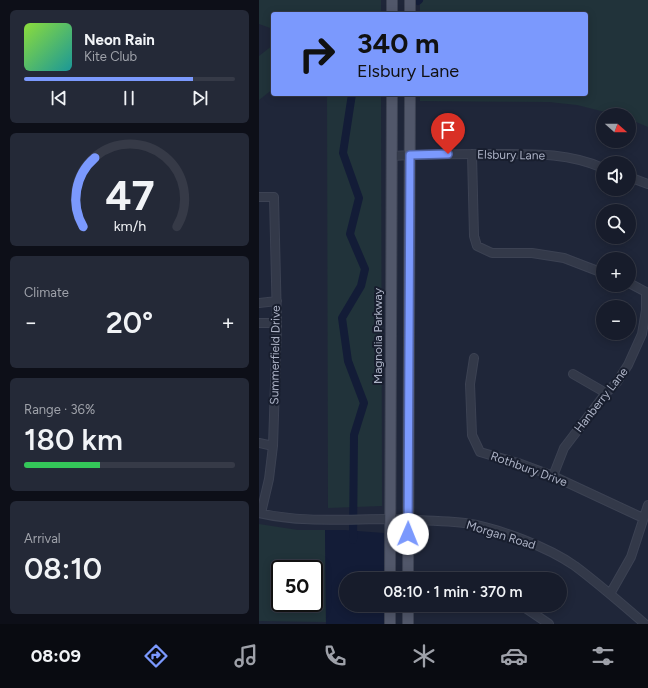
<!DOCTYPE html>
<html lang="en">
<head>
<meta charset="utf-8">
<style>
	:root { --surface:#171c2b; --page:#242937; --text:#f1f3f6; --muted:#9ea1a9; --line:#363a47; --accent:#7b99fd }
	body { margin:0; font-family:Figtree,sans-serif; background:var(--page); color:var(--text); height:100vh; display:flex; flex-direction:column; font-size:15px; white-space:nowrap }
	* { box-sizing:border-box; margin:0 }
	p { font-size:13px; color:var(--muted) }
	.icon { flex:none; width:22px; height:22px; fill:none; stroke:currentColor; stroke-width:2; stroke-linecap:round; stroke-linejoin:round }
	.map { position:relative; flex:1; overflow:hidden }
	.sheet { display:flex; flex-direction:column; gap:10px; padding:10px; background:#0d0f18; width:259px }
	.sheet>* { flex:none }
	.banner { position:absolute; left:12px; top:12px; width:317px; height:84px; border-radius:4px; box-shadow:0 2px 10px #0003,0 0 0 1px var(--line); background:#7b99fd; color:#111; overflow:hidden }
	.needle { width:26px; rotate:111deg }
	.tools { position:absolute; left:337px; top:108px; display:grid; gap:8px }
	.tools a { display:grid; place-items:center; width:40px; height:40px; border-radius:50%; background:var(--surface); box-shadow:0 2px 10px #0003,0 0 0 1px var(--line); font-size:20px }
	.speed { position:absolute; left:12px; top:560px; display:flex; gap:8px; font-size:20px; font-weight:700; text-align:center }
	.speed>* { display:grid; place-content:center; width:52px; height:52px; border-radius:50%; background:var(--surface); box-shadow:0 2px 10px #0003,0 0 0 1px var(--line); line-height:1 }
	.speed .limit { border:2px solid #111; border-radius:6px; background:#fff; color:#111 }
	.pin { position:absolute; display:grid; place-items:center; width:34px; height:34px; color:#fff; margin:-41px -17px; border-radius:50% 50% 50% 0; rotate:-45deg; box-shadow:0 0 4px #0007 }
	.pin .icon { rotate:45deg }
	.me { position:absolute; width:44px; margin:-22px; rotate:1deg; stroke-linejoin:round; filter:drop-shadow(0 0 3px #0008) }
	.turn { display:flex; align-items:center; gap:14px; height:84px; padding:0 20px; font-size:18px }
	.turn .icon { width:52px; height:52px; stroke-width:2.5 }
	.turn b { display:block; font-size:28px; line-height:34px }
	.big { font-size:30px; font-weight:600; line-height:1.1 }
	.sheet .card { flex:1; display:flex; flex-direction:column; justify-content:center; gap:6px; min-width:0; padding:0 14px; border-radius:6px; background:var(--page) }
	.sheet .dial { align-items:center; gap:0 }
	.dial svg { height:104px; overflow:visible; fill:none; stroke:var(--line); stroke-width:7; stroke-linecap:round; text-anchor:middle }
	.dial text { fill:var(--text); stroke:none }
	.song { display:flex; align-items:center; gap:12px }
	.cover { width:48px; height:48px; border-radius:6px; background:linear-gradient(135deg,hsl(90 70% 55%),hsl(180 70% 35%)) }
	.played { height:4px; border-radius:2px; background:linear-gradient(90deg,var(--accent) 80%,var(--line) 80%) }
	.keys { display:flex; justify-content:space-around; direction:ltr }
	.heat { display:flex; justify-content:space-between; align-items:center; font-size:22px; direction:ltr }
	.charge { height:6px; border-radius:3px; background:linear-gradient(90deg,#34c759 36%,var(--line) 0) }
	.trip { position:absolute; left:80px; top:572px; width:228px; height:40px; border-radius:20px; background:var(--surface); box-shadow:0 2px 10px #0003,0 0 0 1px var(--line); font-weight:600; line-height:40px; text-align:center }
	.tabs { display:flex; height:64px; justify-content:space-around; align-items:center; background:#090b11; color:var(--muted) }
	.tabs .icon { width:28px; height:28px }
	.tabs .current { color:var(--accent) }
	.tabs b { font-size:18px; color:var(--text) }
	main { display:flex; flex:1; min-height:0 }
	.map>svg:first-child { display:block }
	.green { fill:#21333a; fill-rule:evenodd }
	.water { fill:#131c37 }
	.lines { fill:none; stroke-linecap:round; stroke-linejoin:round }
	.canal { stroke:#131c37; stroke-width:8 }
	.minor-casing { stroke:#3c4253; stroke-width:10 }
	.major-casing { stroke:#3c4253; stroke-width:12 }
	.minor { stroke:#333949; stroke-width:8 }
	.major { stroke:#51576a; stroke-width:10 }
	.route-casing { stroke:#5063a4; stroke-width:10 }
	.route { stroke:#7b99fd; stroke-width:7 }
	.labels { text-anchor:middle; stroke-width:4; stroke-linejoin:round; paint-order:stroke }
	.street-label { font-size:12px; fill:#adb3c6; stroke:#181e2e }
</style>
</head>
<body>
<main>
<section class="sheet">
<div class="card">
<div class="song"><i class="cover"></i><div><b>Neon Rain</b><p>Kite Club</p></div></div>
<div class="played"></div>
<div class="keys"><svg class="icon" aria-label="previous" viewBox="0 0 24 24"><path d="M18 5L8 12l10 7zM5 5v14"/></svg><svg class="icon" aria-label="pause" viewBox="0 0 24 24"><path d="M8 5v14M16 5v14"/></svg><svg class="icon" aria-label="next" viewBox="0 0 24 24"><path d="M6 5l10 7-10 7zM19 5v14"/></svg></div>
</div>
<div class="card dial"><svg viewBox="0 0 100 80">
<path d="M14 69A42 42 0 1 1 86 69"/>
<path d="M14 69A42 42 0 0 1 23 16" stroke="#7b99fd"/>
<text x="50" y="56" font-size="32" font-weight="700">47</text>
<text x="50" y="72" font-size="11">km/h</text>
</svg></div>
<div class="card"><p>Climate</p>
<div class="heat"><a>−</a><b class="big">20°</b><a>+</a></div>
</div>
<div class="card"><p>Range · 36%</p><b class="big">180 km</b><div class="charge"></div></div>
<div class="card"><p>Arrival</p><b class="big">08:10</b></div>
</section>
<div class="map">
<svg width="389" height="624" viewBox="0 0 389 624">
	<rect width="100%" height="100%" fill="#1f2639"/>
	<path class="green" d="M0,0H122V14H14V29L0,24Z
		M161,0H389V127L370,119V115H358L318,105L290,102L161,101V94H327V14H161Z
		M14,45V89L0,100V56Z
		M68,94H122L123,506L69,508Z
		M0,524L39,530H66L67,622L0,621ZM21,569H55V603H21Z"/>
	<path class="water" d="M66,530H85L125,533V579H87V605H125V624H67Z"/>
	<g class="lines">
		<path class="canal" d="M159,1L160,0
			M93,94L84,153L100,198L91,234L106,269L102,286L83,318L89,361L105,403L95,435L94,540"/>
		<defs>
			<path id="minor" d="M213,154L215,236L218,246L233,253H273L305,258L344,273
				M134,156C166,154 199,154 232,154C270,154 308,152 344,168
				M370,177L389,184
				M0,197H15L18,323L14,446L10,479L2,513
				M0,303L18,301
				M0,323H18
				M215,358L211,384L213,435L221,452L259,463L294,476L384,518
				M314,374L347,393
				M0,443L14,446
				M294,476L305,448L347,393L358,382L369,365L383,334L387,310V292L370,283
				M0,513C43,523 86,519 130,519C155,520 181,520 206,523C239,528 289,547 316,566C340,584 363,604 386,624
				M351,594L372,557L389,505
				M262,605L290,624"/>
			<path id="major" d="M133,0V14
				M151,14V0
				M131,579L133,94
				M149,579L151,94
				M131,605V624
				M149,624V605"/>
		</defs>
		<use href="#minor" class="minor-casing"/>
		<use href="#major" class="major-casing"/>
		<use href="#minor" class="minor"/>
		<use href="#major" class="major"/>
	</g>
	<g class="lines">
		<defs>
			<path id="route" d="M149,534L151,155L189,154"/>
		</defs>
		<use href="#route" class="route-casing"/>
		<use href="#route" class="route"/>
	</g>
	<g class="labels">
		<g class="street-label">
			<text transform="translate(252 155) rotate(1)" y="4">Elsbury Lane</text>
			<text transform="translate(119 336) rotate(-90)" y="4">Magnolia Parkway</text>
			<text transform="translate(16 355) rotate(-89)" y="4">Summerfield Drive</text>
			<text transform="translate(342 400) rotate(-52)" y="4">Hanberry Lane</text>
			<text transform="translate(270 469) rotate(20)" y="4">Rothbury Drive</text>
			<text transform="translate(242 535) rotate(17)" y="4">Morgan Road</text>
		</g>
	</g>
</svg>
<div class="tools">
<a><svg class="needle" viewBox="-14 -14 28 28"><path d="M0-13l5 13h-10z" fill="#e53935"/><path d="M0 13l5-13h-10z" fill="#9ea1a9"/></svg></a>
<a><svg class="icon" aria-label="sound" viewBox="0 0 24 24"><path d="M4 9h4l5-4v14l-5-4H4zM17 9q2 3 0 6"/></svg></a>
<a><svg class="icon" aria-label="search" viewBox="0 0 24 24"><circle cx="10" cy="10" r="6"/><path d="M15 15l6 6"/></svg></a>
<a>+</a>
<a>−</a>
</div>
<div class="speed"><div class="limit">50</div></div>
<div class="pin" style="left:189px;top:154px;background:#d93025"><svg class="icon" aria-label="arrive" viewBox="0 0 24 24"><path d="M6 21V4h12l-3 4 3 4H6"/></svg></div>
<svg class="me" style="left:149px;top:534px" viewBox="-20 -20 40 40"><circle r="19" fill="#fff"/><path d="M0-13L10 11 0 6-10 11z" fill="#7b99fd"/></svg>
<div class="trip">08:10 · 1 min · 370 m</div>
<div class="banner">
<div class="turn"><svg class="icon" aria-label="right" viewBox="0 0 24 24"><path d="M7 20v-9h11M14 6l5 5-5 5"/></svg><div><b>340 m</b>Elsbury Lane</div></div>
</div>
</div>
</main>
<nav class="tabs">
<b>08:09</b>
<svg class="icon current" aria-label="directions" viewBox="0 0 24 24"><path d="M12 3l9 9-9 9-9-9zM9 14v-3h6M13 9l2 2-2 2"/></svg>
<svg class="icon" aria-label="music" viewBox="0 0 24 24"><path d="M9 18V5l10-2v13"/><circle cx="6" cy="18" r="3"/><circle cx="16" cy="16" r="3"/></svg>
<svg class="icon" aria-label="phone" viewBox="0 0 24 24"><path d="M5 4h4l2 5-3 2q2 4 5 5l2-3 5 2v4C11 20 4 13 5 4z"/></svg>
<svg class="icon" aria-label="climate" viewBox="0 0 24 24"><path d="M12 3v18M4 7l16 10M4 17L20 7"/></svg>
<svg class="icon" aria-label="car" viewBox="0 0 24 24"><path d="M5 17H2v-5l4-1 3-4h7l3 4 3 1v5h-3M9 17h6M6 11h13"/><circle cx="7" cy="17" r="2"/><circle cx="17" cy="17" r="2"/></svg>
<svg class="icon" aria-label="filters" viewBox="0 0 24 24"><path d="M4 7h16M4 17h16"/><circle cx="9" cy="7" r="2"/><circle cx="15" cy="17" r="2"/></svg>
</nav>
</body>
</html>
